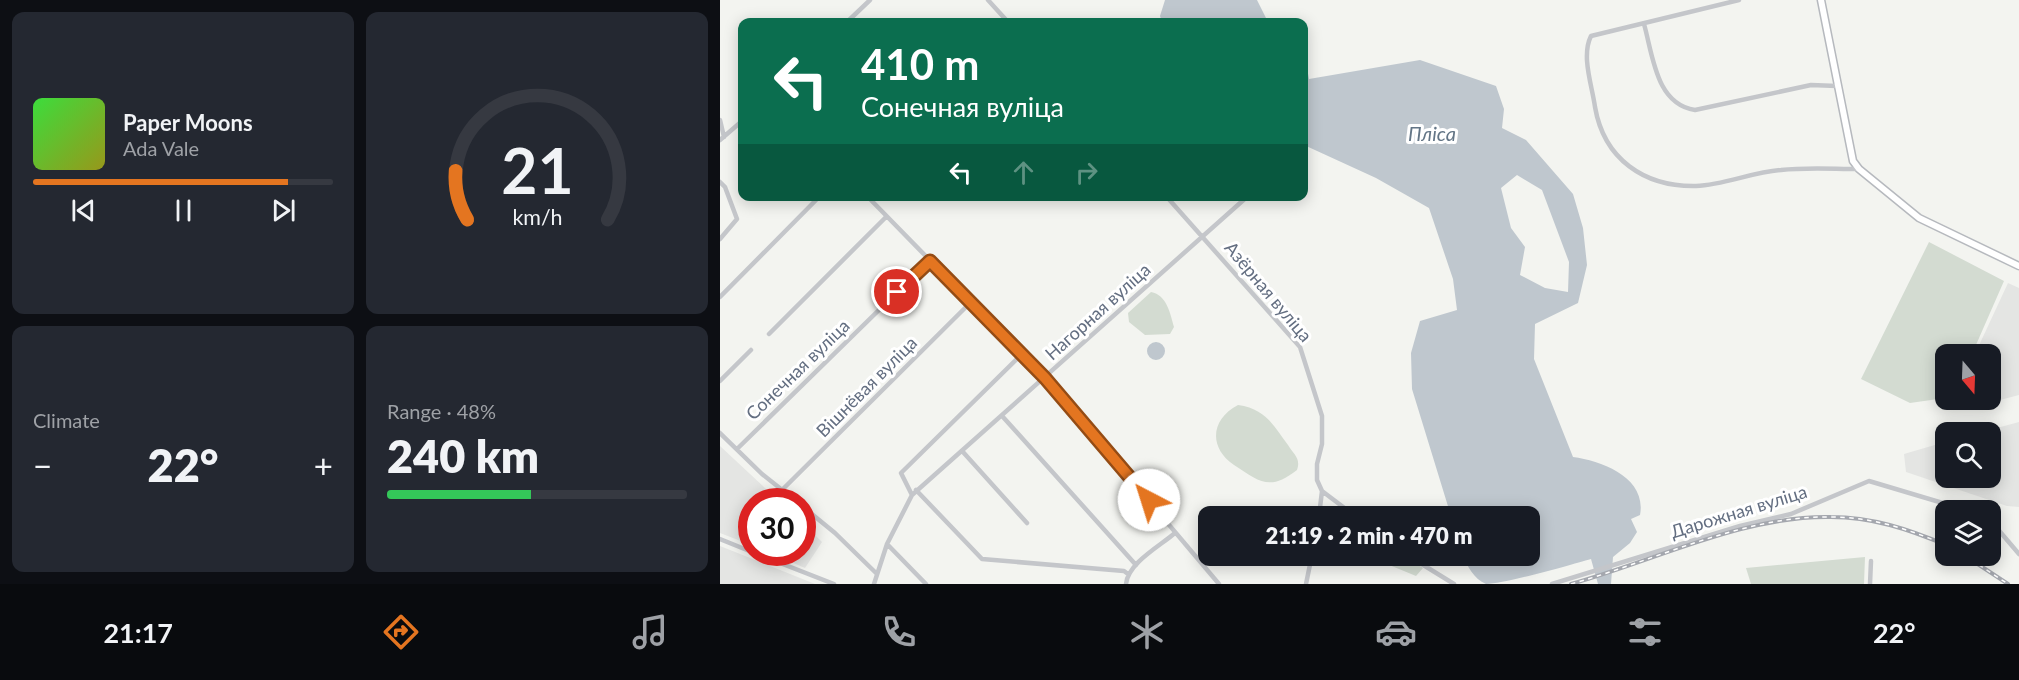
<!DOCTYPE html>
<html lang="en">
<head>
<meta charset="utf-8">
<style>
	:root { --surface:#171b24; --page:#242831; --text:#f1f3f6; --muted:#9ea1a6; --line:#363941; --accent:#e47520 }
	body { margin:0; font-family:Lato,sans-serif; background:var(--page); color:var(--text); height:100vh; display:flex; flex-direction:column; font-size:22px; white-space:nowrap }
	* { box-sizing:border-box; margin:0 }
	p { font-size:20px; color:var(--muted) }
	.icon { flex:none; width:33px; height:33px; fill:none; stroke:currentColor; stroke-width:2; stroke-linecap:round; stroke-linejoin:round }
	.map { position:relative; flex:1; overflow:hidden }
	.details { display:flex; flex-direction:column; gap:12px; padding:12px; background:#0d0f14; width:720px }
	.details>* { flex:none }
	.hud { position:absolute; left:18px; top:18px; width:570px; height:183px; border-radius:12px; box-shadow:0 3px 15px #0003; background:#0b6e4f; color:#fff; overflow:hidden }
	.needle { width:39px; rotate:161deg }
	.controls { position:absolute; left:1215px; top:344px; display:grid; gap:12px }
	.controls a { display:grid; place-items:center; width:66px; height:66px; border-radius:12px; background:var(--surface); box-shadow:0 3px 15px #0003; font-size:30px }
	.speed { position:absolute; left:18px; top:488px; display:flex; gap:12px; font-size:30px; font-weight:700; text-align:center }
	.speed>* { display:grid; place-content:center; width:78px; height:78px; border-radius:50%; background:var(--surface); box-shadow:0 3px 15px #0003; line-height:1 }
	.speed .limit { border:9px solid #d22; background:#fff; color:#111 }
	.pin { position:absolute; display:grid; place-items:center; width:51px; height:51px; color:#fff; margin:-26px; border:3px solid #fff; border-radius:50%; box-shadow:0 2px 6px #0007 }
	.me { position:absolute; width:66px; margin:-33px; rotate:320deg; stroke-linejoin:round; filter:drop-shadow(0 0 4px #0008) }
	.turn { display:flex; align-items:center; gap:21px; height:126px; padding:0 24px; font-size:27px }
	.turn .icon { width:78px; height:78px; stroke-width:2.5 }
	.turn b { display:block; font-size:42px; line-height:51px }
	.lanes { display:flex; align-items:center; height:57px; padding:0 24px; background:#0003; justify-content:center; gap:30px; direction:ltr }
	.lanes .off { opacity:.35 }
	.big { font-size:45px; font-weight:800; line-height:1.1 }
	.details .tile { flex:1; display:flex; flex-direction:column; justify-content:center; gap:9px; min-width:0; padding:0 21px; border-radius:12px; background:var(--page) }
	.details .dial { align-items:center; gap:0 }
	.dial svg { height:156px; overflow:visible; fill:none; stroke:var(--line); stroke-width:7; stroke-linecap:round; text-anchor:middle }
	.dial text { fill:var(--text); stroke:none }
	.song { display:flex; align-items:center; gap:18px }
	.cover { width:72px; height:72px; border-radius:9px; background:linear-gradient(135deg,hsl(120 70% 55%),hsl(60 70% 35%)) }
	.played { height:6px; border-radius:3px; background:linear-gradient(90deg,var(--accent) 85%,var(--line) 85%) }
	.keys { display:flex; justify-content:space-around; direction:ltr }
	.heat { display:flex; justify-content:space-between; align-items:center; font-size:33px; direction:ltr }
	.charge { height:9px; border-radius:4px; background:linear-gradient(90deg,#34c759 48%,var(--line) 0) }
	.details .tiles { flex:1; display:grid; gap:12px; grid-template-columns:repeat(2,1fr) }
	.trip { position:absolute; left:478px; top:506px; width:342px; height:60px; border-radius:12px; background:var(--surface); box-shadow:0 3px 15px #0003; font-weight:800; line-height:60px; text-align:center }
	.tab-bar { display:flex; height:96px; justify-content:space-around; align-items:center; background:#090b0e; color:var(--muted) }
	.tab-bar .icon { width:42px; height:42px }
	.tab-bar .active { color:var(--accent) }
	.tab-bar b { font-size:27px; color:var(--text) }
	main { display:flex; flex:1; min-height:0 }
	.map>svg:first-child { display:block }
	.built { fill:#e4e5e3 }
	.green { fill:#d3dbd1 }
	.water { fill:#bfc7ce; fill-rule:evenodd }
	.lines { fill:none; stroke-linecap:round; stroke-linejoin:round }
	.secondary-casing { stroke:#b6b9be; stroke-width:9 }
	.street { stroke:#c4c6ca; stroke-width:4.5 }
	.secondary { stroke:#fff; stroke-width:6 }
	.rail-casing { stroke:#a4a7ae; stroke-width:4 }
	.rail { stroke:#fff; stroke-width:1.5; stroke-dasharray:4.5; stroke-linecap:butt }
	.route-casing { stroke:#944c15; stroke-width:15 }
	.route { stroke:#e47520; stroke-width:10 }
	.labels { text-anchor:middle; stroke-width:6; stroke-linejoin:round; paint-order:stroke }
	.street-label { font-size:18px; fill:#636e81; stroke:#fff }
	.water-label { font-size:20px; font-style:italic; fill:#637586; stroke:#fff }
</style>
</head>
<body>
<main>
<section class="details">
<div class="tiles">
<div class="tile">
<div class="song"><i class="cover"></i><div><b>Paper Moons</b><p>Ada Vale</p></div></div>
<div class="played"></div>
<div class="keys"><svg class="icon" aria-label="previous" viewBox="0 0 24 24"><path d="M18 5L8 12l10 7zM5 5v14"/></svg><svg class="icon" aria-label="pause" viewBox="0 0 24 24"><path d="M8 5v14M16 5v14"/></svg><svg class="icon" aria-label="next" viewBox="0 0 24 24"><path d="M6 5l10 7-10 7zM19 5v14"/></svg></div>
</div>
<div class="tile dial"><svg viewBox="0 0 100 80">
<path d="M14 69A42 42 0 1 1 86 69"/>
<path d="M14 69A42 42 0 0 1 8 44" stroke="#e47520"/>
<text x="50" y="56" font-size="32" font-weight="700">21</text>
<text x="50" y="72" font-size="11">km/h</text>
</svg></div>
<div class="tile"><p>Climate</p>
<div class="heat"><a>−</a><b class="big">22°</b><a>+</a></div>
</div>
<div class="tile"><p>Range · 48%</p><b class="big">240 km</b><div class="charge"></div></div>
</div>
</section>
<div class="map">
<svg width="1299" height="584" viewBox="0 0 1299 584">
	<rect width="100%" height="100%" fill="#f3f4f0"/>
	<path class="built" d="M1288,283L1299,288V395L1250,408L1246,399H1270V354H1255Z
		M1299,422V507L1287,506L1186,472L1184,454L1225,442L1226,477H1270V432H1262Z
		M0,446L59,501H32L31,545L0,533Z
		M83,523L102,542L85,568L48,552H82Z
		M0,546L95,584H0Z"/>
	<path class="green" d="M1209,242L1284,281L1252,354H1226L1225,398L1190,403L1141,379Z
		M431,292C447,295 450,313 454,327L450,334L425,335L409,322L408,313Z
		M518,405C546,409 553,425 568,445C574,455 581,458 577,470C549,492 539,481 514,465C488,447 491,419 518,405Z
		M645,555H683L703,568L696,576Z
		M1145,557L1144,584H1031L1026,568Z"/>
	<path class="water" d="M445,0H537L548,22H442L440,16Z
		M584,52L589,79L700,60L776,86L784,109L782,128L806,140L853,194L863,228L867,265L858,303L815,324L814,359L853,457C883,461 927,478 920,515L911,519L917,532L910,543L893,557L891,584H878L871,559C850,565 784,584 766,584C754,579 747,566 743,555H810V516H731L692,389L691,353L700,321L737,310L733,279L709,208L656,178L584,145ZM797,175L822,190L849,262L848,292L825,288L800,275L805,247L791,228L781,188Z
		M427 351a9 9 0 1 1 18 0a9 9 0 1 1-18 0Z"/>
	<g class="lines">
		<defs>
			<path id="secondary" d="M1101,0L1133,161L1139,169L1199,218L1299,266"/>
		</defs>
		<use href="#secondary" class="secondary-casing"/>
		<path class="street" d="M268,0L288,22
			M1019,0L871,36C861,56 872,85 875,107C884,159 924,187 976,186C1005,185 1032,172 1061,170C1086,167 1113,169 1139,169
			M127,22L150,0
			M924,24C933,56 936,104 975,110L1091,85L1117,86
			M0,120L4,137
			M0,140L22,121
			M0,182L5,187L17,219L0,239
			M147,196L325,378L499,584
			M446,196L580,347L602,416V444L597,464V480L602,491L599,516
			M0,297L100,196
			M49,334L166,217
			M0,381L31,350
			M283,417L416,565
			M0,433L42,474L76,501
			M17,449L210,260
			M243,452L307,523
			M62,490L251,302
			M196,490L262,559L404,571L408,574
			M602,491L635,516
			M192,495L181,473L302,354
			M82,506L115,533L156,573
			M1270,520L1299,554
			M0,539L32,552
			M167,544L206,584
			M32,552L114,584
			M687,555L734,584
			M154,584L167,544L192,495L528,196
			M406,584C408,563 440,546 455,533
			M586,584L592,555
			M832,584L1020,526L1071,514L1149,481L1246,510
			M1150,584L1151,561"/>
		<use href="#secondary" class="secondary"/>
		<defs>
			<path id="rail" d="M1244,555L1288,584
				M851,584C934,561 1025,515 1111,517C1152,517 1188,529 1226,545"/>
		</defs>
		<use href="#rail" class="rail-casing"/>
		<use href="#rail" class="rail"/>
	</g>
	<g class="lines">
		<defs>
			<path id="route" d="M177,292L210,261L325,378L429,500"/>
		</defs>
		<use href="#route" class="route-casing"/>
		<use href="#route" class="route"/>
	</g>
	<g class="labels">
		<g class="street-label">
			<text transform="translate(548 292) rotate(50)" y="6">Азёрная вуліца</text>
			<text transform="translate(378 312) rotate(-42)" y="6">Нагорная вуліца</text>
			<text transform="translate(78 370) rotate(-44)" y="6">Сонечная вуліца</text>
			<text transform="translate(147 387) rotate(-45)" y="6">Вішнёвая вуліца</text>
			<text transform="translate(1019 512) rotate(-17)" y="6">Дарожная вуліца</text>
		</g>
		<g class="water-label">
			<text x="712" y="141">Пліса</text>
		</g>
	</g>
</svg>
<div class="controls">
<a><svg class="needle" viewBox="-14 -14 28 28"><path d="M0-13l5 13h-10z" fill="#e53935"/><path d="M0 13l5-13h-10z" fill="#9ea1a6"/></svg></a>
<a><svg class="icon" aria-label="search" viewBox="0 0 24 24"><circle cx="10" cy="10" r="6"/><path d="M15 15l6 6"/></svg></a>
<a><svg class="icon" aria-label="layers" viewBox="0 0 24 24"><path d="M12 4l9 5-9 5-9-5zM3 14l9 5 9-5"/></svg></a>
</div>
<div class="speed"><div class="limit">30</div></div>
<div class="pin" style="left:177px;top:292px;background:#d93025"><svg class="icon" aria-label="arrive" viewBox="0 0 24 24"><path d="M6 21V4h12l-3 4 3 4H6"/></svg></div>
<svg class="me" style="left:429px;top:500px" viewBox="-20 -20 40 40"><circle r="19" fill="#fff"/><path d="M0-13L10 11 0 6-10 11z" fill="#e47520"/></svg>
<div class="trip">21:19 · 2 min · 470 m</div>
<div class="hud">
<div class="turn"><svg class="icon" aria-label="left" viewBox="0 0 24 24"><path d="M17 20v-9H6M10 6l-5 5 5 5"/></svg><div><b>410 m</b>Сонечная вуліца</div></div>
<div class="lanes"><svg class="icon" aria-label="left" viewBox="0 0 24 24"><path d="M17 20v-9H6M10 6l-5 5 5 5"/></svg><svg class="icon off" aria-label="ahead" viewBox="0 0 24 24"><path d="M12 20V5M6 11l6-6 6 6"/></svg><svg class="icon off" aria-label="right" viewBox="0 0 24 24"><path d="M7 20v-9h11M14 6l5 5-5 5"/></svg></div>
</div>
</div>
</main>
<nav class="tab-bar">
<b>21:17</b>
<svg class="icon active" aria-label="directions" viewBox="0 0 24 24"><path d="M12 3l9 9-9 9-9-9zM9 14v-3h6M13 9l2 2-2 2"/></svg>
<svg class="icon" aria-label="music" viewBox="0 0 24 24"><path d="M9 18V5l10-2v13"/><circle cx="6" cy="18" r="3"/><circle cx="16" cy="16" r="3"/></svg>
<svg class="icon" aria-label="phone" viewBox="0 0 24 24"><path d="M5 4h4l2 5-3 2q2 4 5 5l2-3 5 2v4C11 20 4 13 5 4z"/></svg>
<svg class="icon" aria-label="climate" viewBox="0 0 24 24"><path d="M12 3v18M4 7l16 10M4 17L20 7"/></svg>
<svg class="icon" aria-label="car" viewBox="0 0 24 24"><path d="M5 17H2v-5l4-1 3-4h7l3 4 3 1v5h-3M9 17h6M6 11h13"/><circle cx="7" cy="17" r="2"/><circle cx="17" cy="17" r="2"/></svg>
<svg class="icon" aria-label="filters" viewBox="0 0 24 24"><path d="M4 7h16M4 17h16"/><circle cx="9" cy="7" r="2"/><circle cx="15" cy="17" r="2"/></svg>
<b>22°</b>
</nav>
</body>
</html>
